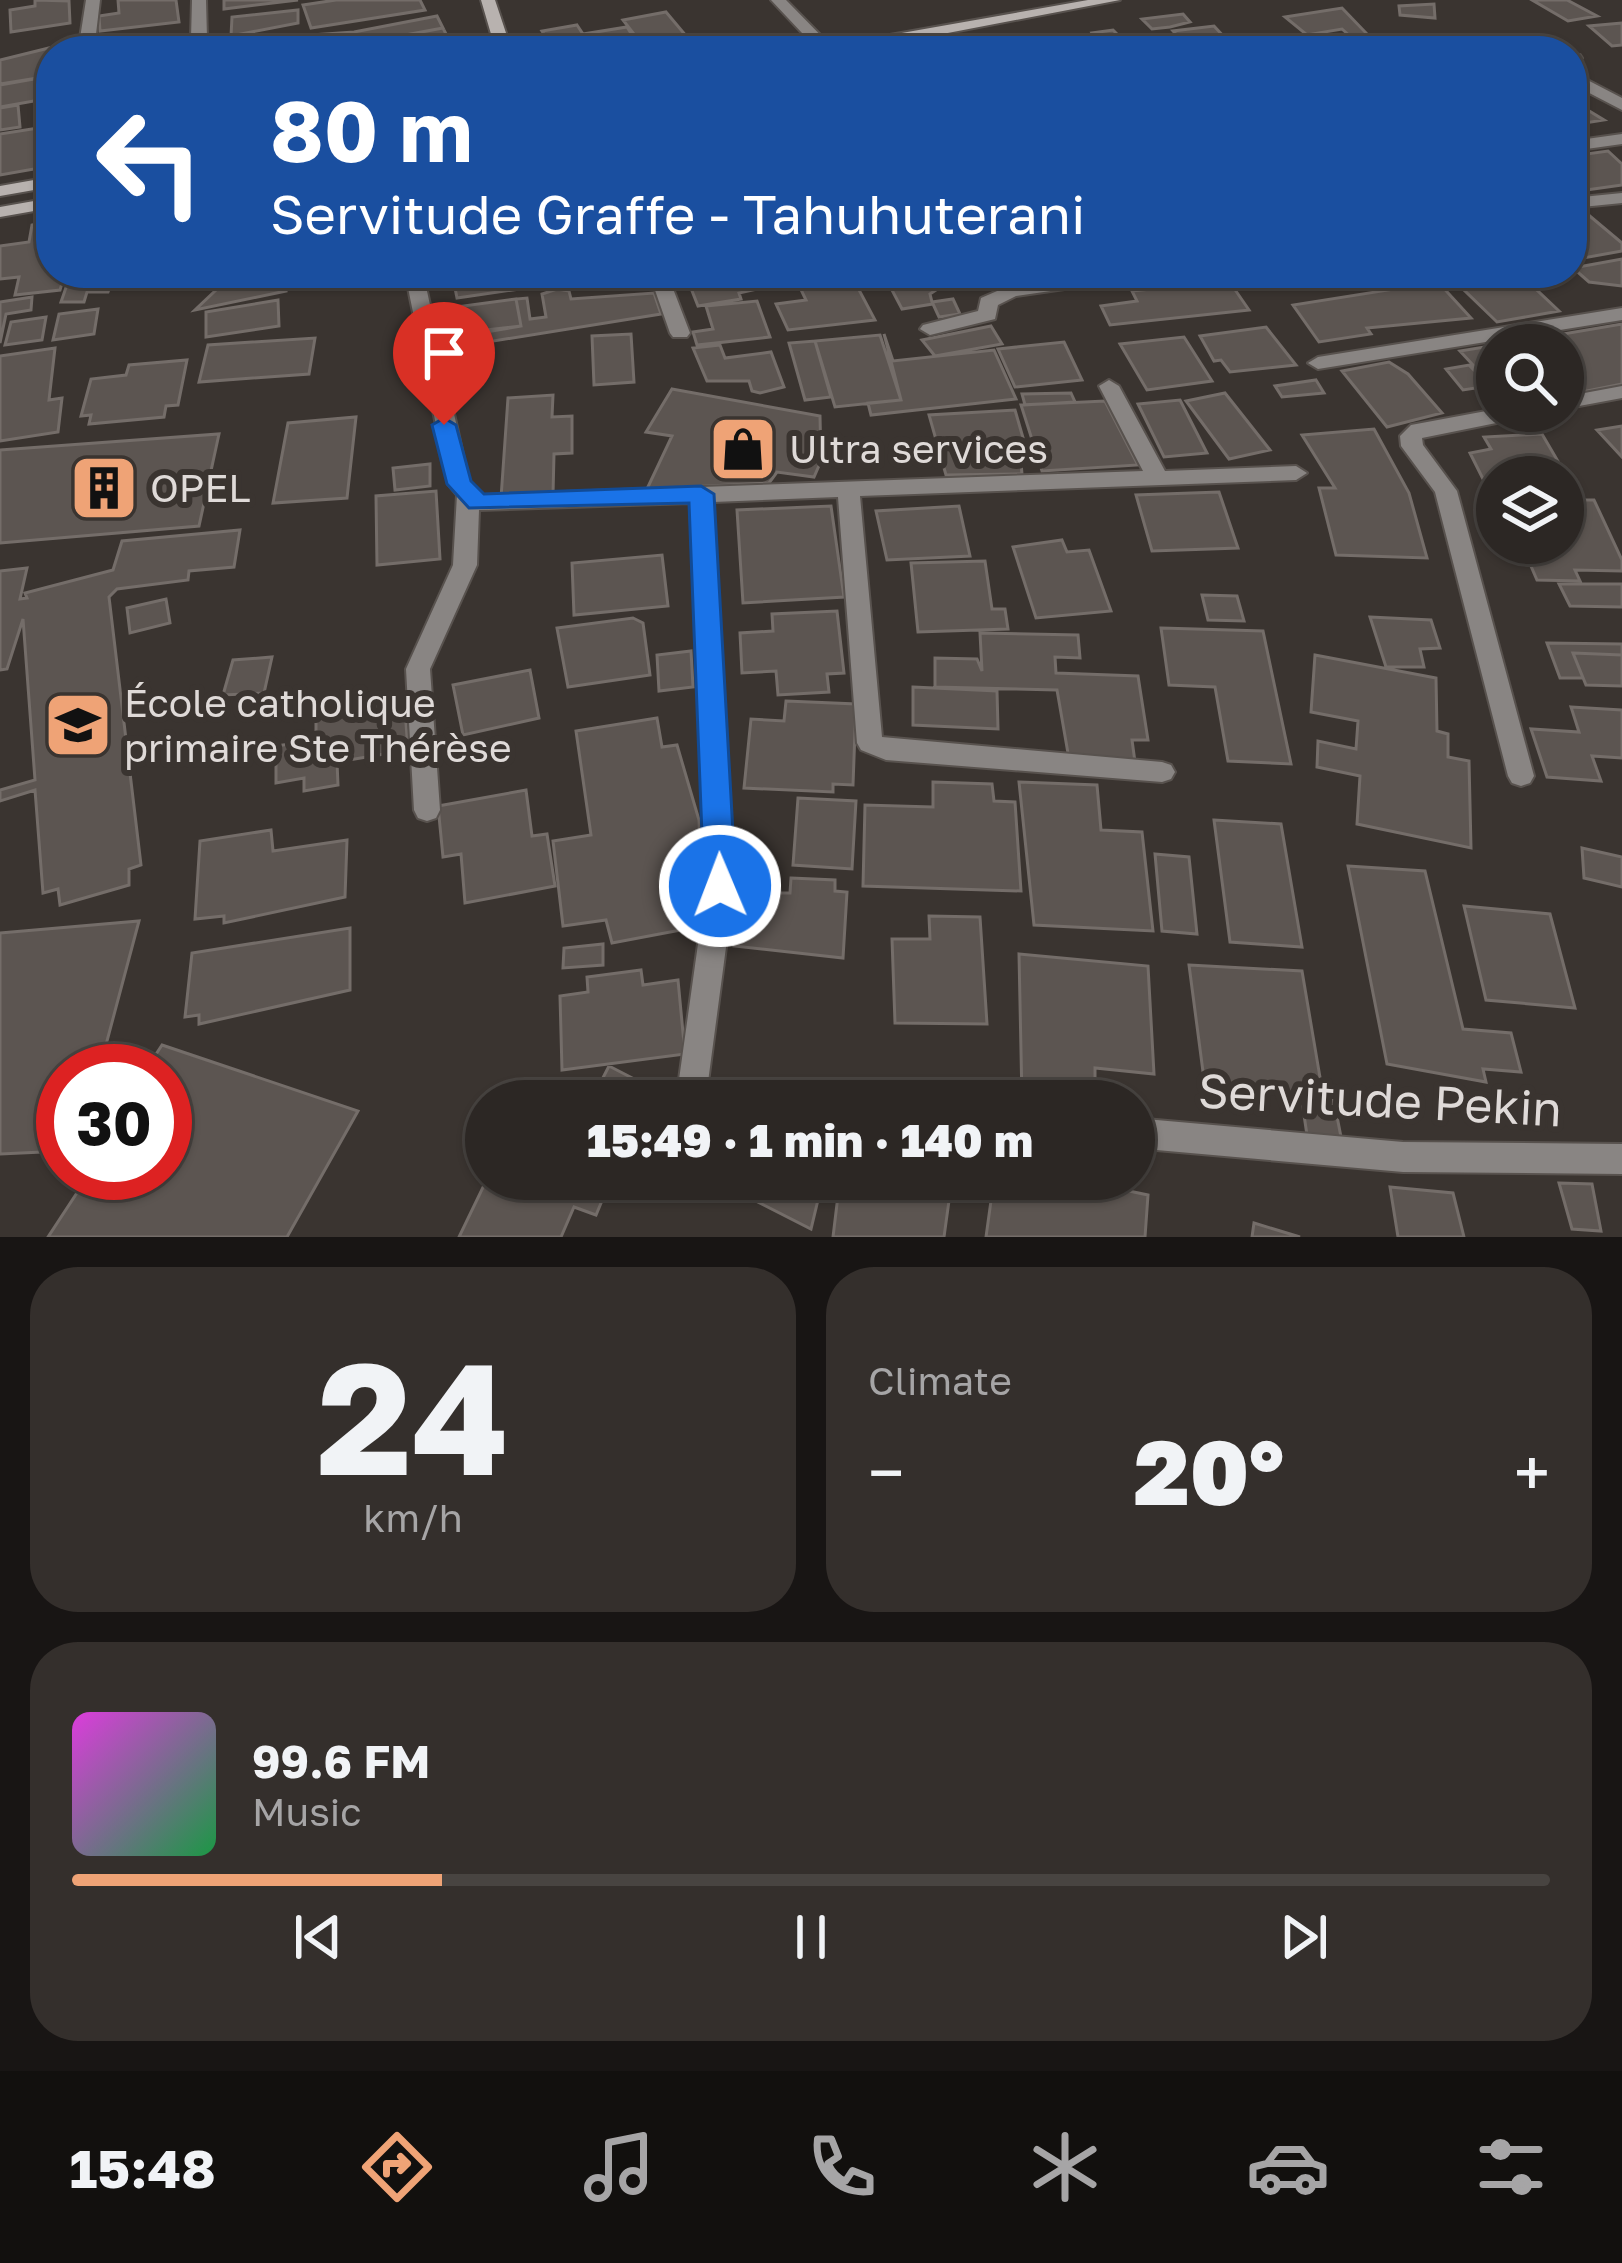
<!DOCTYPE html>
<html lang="en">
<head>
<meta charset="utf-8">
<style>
	:root { --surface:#2c2724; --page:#342f2c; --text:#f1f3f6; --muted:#a6a5a6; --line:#484441; --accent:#efa376 }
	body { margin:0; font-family:"Golos Text",sans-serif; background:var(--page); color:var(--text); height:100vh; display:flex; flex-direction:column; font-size:45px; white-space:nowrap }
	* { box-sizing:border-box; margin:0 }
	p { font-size:39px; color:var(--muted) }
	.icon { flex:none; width:66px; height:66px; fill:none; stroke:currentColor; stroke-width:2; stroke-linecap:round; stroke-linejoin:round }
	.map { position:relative; height:1237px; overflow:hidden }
	.side { display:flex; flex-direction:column; gap:30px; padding:30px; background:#181514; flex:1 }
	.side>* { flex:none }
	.top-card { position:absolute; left:36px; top:36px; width:1551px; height:252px; border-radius:48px; box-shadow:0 3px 9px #0004,0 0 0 3px var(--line); background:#1a4fa0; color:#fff; overflow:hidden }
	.controls { position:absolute; left:1476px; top:324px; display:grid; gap:24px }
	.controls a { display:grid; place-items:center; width:108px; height:108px; border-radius:50%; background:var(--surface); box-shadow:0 3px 9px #0004,0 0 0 3px var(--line); font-size:60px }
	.speed { position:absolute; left:36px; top:1044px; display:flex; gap:24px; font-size:60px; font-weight:700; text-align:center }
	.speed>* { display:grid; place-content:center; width:156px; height:156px; border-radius:50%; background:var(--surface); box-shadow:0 3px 9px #0004,0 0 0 3px var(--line); line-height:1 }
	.speed .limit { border:18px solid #d22; background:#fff; color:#111 }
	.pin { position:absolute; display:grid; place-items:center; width:102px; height:102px; color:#fff; margin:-123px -51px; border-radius:50% 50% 50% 0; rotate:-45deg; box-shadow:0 0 12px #0007 }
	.pin .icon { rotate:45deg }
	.me { position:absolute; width:132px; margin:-66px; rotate:359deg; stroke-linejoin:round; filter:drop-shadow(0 0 9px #0008) }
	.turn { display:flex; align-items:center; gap:42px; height:252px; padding:0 36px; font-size:54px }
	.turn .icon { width:156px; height:156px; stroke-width:2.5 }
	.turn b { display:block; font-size:84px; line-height:102px }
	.big { font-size:90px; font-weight:800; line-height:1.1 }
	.side .widget { flex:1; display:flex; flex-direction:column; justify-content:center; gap:18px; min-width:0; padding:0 42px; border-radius:48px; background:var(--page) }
	.side .dial { align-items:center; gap:0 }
	.dial b { font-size:156px; line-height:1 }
	.song { display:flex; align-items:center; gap:36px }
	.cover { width:144px; height:144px; border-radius:18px; background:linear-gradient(135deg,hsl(300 70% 55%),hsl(140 70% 35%)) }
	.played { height:12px; border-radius:6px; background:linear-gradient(90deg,var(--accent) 25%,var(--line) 25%) }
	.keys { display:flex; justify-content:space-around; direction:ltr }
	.heat { display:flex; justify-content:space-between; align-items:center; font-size:66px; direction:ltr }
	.side .tiles { flex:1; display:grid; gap:30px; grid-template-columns:1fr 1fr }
	.widget:last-child { grid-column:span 2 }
	.trip { position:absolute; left:465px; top:1080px; width:690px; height:120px; border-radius:60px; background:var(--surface); box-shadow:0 3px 9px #0004,0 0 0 3px var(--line); font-weight:800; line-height:120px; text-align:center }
	.dock { display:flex; height:192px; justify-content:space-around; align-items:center; background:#12100e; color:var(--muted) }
	.dock .icon { width:84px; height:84px }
	.dock .on { color:var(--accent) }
	.dock b { font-size:54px; color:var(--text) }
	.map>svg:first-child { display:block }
	.building { fill:#5c5551; stroke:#746d69; stroke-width:3 }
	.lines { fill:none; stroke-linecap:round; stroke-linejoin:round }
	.minor-casing { stroke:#58524e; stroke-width:4 }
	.secondary-casing { stroke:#58524e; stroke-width:4 }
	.minor { fill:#898583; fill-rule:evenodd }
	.secondary { fill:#b8b2af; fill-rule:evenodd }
	.route { fill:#1a73e8; stroke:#114b97; stroke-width:3 }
	.labels { text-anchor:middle; stroke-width:12; stroke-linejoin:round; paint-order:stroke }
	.poi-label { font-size:39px; fill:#dfdad8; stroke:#3a3430; text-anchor:start }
	.near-street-label { font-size:48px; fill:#dfdad8; stroke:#3a3430 }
</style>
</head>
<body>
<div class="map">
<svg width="1622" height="1237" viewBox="0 0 1622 1237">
	<rect width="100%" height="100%" fill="#3a3430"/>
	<path class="building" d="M35,0L69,1L70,23L11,32L10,10L35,6Z
		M118,0H176L179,22L100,31L99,16L119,13Z
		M224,0H298L224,9Z
		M336,0H420L425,10L311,28L303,5Z
		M1532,0H1567L1597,16L1568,21Z
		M1434,4L1435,18L1400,15L1399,6Z
		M1342,8L1368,35L1351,37L1342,29L1307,35L1285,17Z
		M298,10V23L231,36L232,17Z
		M666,12L698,50L647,51L623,20Z
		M1183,14L1190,22L1170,27L1152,29L1142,19Z
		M437,16L443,28L352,45L354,51H270L266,38L354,32Z
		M1622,23V45L1612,46L1589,26Z
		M577,25L583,34L627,27L642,51H537L532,42L548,40L542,31Z
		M1214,26L1237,51H1191L1173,31Z
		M443,28L454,50L354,51L352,45Z
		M1113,30L1124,41L1140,51H1103L1092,33Z
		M49,48L50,76L0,84V60Z
		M51,76V98L0,107V85Z
		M1572,97L1586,105L1581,106L1604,120L1572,125Z
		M18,105L20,127L0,130V108Z
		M51,126V166L0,175V134Z
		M1608,151L1622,164V185L1572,192V156Z
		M1585,212L1622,243V251L1572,260V214Z
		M51,221V273H65L60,290L15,295L19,277L0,279V246L29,242L32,225Z
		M1622,259V286L1589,282L1573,268Z
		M71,273H115L108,292H87L84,302H61Z
		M234,273H312L284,279L286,291L195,310Z
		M452,273H529L533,287L457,298Z
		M554,273H602L604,287L557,289Z
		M602,273H647L649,281L604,287Z
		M685,273H746L753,290L739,293L741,299L698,306Z
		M793,273H842L849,287L857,286L875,320L788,330L776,304L806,300Z
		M883,273H1021L948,282L930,294L932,302L953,299L960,314L939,317L933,304L902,309Z
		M1522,276L1559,311L1497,322L1463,289Z
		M1229,281L1249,310L1110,325L1101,306L1137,301L1132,291Z
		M1438,282L1471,318L1367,328L1371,334L1319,342L1293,305Z
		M557,289L569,291L571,299L654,293L661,314L481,343L480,333L521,326L516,299L527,298L530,319L546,317L542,294Z
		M32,297L31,310L6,314L0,343V302Z
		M516,299L521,326L459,333L456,307Z
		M278,300L279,326L206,337V312Z
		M757,301L770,337L697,345L693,332L713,329L706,306Z
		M98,309L94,334L53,340L59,314Z
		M46,317L42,340L5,345L11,322Z
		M1622,324V384L1582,392L1563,391V345H1497V391L1460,351L1528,340Z
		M991,326L1002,344L935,356L922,340Z
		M1266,327L1296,365L1230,372L1221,360L1214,361L1200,336Z
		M631,334L634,382L594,385L592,336Z
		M884,334L893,361L994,350L1016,399L871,415L868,403L901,400Z
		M880,335L901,400L835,407L815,341Z
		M1184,337L1212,381L1147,390L1120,344Z
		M315,338L309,374L199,382L208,345Z
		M815,341L831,397L805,400L789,343Z
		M1064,342L1082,380L1015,387L998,349Z
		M720,345L725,358L771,352L784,387L760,393L752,391L749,381H707L693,348Z
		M55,348L49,400L62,398L58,432L0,441V356Z
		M55,348L49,400L62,398L58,432L0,441V356Z
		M187,360L178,405L166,406L164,417L89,424L91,415L81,416L91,379L126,375L129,365Z
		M1389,362L1408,374L1442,413L1387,427L1342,371Z
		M1469,365L1489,386L1463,390L1446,369Z
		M1316,380L1324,393L1282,397L1275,386Z
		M672,389L820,416L821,461L814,477L777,472L769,483L647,489L672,436L646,432Z
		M1071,393L1075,402L1025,405L1022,394Z
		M1225,393L1270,450L1229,459L1186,401Z
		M553,395L552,417L572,416V453L554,454L553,494L501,498L508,398Z
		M1180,400L1207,453L1164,457L1138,404Z
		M1105,401L1138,465L1042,471L1021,405Z
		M1015,410L1030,462L1021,463L1022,474L946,475L929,415Z
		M356,417L347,498L273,503L288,423Z
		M1622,426V457L1597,430Z
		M1374,429L1409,493L1427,558L1336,555L1319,488H1335L1302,435Z
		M219,434L199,526L0,543V450Z
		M1542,434L1573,487H1563V477H1497V495H1491L1470,453L1491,449L1484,437Z
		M430,464V486L395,490L393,468Z
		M436,491L440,559L377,565L376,496Z
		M1219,492L1238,548L1152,551L1136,495Z
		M1563,500H1594L1622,560V571L1575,570L1580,581L1537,580L1521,543H1563Z
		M831,506L844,597L743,603L737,510Z
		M959,506L970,556L887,560L876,511Z
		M1478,511L1497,512V540H1489Z
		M240,530L234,567L189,571L188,580L117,589L109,597L141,865L129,869V885L60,905L58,889L43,893L35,790L0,801V790L35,780L23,619L7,669L0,670V571L27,568L20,599L27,598L25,593L113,570L122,541Z
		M1062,540L1067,552L1089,550L1111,611L1036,618L1013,547Z
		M662,555L668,606L574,615L572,563Z
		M985,561L992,609H1005L1008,629L918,632L911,563Z
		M1559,584H1622V607L1570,606Z
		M1202,595L1237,596L1244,621L1208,620Z
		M166,599L170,623L130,633L127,608Z
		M837,611L844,673L827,674L829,692L778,695L776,671L742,673L740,633L773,631L772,614Z
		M1370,617L1431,620L1440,648L1420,649L1424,667H1386Z
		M633,618L643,623L650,675L568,687L557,628Z
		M1161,628L1263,631L1291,764L1228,761L1215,687L1169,685Z
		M980,633L1078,635L1080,658L1055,657L1056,673L1138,676L1148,740H1132L1135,762L1069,759L1057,690L935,687V658L977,659L982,671Z
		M1547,643L1622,644V655L1573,653L1583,678H1560Z
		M691,651L693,687L659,691L657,655Z
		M1573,653L1622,655V686L1586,685Z
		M1315,655L1436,678L1437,731L1448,734V757L1469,761L1471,848L1357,824L1360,776L1317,767L1318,741L1356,749L1358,721L1311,712Z
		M272,657L264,693L223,695L233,660Z
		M530,670L539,718L463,735L453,685Z
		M913,687L997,691L998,729L913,725Z
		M404,697L408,750L337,762L338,785L304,791V778L276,783V746L316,740V712Z
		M786,701L856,704L853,785L833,784V792L744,788L751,719L784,721Z
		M1571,707L1622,710V758L1592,756L1601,781L1547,777L1531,729L1579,732Z
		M657,718L662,747L677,745L699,820L702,926L612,943L606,920L563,926L553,841L591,835L576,731Z
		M933,782L992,784L994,801L1015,802L1021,891L863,886L865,805L933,807Z
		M1019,782L1097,785L1101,830L1142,832L1153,931L1034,925Z
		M526,790L532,836L547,834L555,886L465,903L461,854L443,857L438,806Z
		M798,798L856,801L852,869L793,865Z
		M1214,820L1281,824L1302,947L1230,942Z
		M271,830L273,851L347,840L345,897L224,923V916L195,919L200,841Z
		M1582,848L1622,857V887L1584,878Z
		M1155,854L1189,857L1197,934L1162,931Z
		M1348,866L1425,871L1463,1029L1511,1033L1521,1072L1483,1069L1486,1082L1387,1064Z
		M791,878L835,880V891L847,892L843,958L734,946L738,905L774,907L776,893H790Z
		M1464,906L1550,914L1575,1008L1486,1000Z
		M929,916L980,917L987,1024L895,1023L892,939H930Z
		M139,921L99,1071H63V1151L0,1154V933Z
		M350,928V990L199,1024V1015L185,1017L192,953Z
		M603,944V965L563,968L564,948Z
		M1019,954L1148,966L1154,1074L1095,1068V1101L1022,1100Z
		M1189,965L1302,971L1323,1095L1205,1087Z
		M641,970L643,985L678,980L685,1054L562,1070L560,996L588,992L587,977Z
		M162,1045L358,1111L287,1237H48L90,1173H165V1071H145Z
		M609,1066L665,1095L662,1101H591Z
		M562,1083L581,1092L576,1101L551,1097Z
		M1301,1095L1333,1096L1341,1137L1307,1135Z
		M487,1179H611L596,1215L574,1207L561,1237H459Z
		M725,1179H823L811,1229L752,1199L753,1188Z
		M840,1179H952L944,1237H833Z
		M994,1179H1072L1148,1195L1145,1237H986Z
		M1559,1183L1592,1184L1601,1231L1572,1229Z
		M1390,1187L1453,1193L1464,1237H1398Z
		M1254,1223L1300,1237H1252Z"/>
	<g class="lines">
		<defs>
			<path id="minor" d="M86,0H100L94,51H78Z
				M192,0H206L207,39L199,44L191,39Z
				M771,0H786L836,51H819Z
				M1572,54L1580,55L1582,58L1572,64Z
				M1572,72L1622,98V110L1572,84Z
				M1622,134V144L1572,151V141Z
				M1622,193V203L1572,208V198Z
				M405,273H423L469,482L483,495L1143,471L1099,386L1109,380L1119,386L1165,471L1296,466L1307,473L1296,480L860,496L882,737L1162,762L1171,765L1175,772L1171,779L1162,782L886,760L861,750L857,743L838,497L713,502L734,887L706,1097L704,1101H676L706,887L690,503L479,510L477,565L430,669L440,810L436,818L427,821L418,818L414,810L406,669L453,565L457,495L448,484Z
				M649,273H667L690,333L687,337H673L670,333Z
				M1095,273H1143L1134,279L1016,296L998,305L995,319L930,335L920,329L923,325L978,311L981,298L1011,285Z
				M1622,308V320L1318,369L1308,363L1318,357Z
				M1622,386V398L1563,409V397Z
				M1497,409L1531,411L1521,418L1422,438L1423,445L1457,491L1534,776L1530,783L1521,786L1512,783L1508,776L1435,492L1401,446L1400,436L1411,425Z
				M1134,1118L1403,1142L1622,1144V1174L1403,1172L1134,1148Z"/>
			<path id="secondary" d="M481,0H495L512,51H496Z
				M1088,0H1120L854,51H820L828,46Z
				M51,177V187L0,196V186Z
				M51,198V208L0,217V207Z"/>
		</defs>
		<use href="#minor" class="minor-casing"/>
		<use href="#secondary" class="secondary-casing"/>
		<use href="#minor" class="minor"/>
		<use href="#secondary" class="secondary"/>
	</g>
	<path class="route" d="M444,418L456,425L471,481L484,494L701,486L714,494L736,886L731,896H709L704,886L689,503L469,508L447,484L432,425Z"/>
	<defs>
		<symbol id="shop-square" viewBox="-11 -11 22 22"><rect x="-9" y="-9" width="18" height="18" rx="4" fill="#efa376" stroke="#3a3430"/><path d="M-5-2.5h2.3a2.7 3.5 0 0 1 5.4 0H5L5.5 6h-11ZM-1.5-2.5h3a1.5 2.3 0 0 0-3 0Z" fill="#111"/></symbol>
		<symbol id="building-square" viewBox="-11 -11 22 22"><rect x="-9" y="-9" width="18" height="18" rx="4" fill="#efa376" stroke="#3a3430"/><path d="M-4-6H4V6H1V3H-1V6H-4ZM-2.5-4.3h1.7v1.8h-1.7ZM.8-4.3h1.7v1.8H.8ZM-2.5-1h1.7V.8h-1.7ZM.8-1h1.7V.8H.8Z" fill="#111"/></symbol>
		<symbol id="school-square" viewBox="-11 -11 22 22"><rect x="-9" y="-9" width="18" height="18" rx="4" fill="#efa376" stroke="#3a3430"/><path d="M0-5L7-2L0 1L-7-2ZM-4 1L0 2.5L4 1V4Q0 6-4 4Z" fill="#111"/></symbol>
	</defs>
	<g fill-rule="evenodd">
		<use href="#shop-square" x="705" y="411" width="76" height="76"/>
		<use href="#building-square" x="66" y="450" width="76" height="76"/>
		<use href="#school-square" x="40" y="687" width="76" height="76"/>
	</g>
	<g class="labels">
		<g class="poi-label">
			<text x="789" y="463">Ultra services</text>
			<text x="150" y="502">OPEL</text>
			<text x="124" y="717">École catholique<tspan x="124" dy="45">primaire Ste Thérèse</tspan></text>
		</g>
		<g class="near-street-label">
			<text transform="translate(1380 1100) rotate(3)" y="17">Servitude Pekin</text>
		</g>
	</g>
</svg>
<div class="controls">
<a><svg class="icon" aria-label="search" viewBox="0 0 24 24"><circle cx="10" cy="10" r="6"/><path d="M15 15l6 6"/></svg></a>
<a><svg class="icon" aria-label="layers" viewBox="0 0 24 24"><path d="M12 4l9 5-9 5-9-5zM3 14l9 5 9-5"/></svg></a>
</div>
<div class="speed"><div class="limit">30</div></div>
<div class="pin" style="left:444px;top:425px;background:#d93025"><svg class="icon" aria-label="arrive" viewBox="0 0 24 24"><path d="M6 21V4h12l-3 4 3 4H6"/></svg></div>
<svg class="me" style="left:720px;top:886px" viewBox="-20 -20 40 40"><circle r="17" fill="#1a73e8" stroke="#fff" stroke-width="3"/><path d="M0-11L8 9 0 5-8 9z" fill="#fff"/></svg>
<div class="trip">15:49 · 1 min · 140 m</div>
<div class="top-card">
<div class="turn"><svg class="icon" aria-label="left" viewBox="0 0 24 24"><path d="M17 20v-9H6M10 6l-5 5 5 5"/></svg><div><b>80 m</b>Servitude Graffe - Tahuhuterani</div></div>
</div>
</div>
<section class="side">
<div class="tiles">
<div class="widget dial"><b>24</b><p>km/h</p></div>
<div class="widget"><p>Climate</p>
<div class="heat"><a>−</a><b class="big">20°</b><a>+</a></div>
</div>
<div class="widget">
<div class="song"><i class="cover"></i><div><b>99.6 FM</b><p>Music</p></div></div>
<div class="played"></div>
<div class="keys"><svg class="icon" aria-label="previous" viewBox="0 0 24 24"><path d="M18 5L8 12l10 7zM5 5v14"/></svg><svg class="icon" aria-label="pause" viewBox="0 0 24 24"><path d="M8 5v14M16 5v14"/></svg><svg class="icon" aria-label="next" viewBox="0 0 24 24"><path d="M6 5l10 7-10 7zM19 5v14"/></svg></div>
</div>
</div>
</section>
<nav class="dock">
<b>15:48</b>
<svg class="icon on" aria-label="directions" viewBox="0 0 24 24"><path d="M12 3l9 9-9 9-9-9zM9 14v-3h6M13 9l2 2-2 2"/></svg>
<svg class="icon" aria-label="music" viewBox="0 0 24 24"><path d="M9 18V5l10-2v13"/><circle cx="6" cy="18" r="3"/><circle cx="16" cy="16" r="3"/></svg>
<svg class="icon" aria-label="phone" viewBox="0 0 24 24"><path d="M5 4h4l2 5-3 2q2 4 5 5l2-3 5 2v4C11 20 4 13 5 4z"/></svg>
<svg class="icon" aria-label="climate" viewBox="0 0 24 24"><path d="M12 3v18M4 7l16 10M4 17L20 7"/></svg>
<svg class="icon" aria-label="car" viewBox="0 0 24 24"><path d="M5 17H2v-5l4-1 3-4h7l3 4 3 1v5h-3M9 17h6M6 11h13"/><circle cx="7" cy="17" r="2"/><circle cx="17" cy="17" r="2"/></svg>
<svg class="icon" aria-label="filters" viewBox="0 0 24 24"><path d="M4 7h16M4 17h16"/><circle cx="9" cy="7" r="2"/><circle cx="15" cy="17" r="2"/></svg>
</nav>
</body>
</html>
